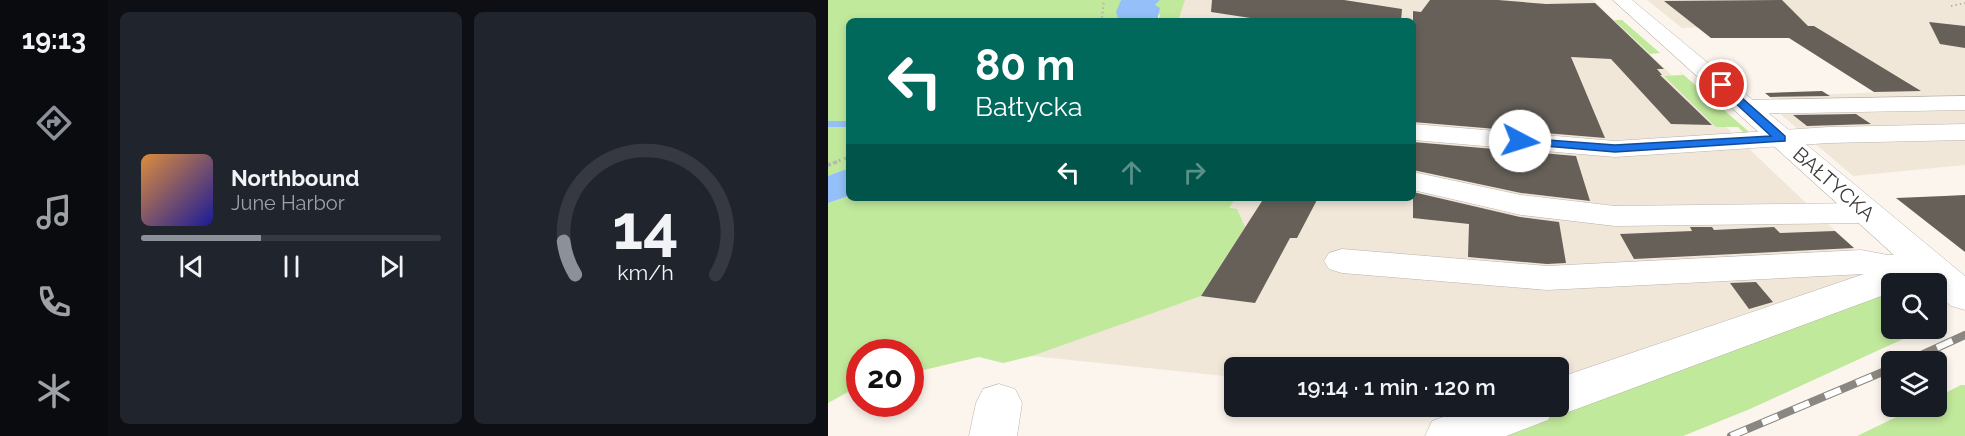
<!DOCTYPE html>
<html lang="pl">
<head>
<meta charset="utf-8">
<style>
	:root { --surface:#171b24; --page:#20242c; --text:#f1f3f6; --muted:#9ea1a6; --line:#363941; --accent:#8c9099 }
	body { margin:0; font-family:Raleway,sans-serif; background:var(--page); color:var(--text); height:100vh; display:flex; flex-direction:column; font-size:22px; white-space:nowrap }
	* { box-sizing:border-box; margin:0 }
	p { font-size:20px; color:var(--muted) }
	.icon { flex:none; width:33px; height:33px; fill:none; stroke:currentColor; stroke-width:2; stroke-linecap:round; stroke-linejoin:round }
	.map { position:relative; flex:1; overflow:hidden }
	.sheet { display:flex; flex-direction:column; gap:12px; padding:12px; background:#0d0f14; width:720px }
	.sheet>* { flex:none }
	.banner { position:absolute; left:18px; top:18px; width:570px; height:183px; border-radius:9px; box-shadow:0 3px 9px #0003; background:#00695c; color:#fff; overflow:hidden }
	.buttons { position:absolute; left:1053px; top:273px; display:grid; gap:12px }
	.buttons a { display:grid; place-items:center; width:66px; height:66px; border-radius:9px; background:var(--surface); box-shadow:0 3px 9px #0003; font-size:30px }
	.speed { position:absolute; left:18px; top:339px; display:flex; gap:12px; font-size:30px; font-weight:700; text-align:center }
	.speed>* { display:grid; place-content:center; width:78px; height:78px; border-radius:50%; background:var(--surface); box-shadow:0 3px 9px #0003; line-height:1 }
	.speed .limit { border:9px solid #d22; background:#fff; color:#111 }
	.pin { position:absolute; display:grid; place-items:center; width:51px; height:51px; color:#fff; margin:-26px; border:3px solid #fff; border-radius:50%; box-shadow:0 2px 6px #0007 }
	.me { position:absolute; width:66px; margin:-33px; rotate:95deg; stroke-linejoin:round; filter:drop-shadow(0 0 4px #0008) }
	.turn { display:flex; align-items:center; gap:21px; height:126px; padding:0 30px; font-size:27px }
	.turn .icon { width:78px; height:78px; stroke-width:2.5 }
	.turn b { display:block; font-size:42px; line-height:51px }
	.lanes { display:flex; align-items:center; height:57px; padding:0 30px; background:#0003; justify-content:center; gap:30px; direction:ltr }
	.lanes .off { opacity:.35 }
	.sheet .widget { flex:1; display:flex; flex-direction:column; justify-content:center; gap:9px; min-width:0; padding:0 21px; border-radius:9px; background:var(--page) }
	.sheet .dial { align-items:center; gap:0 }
	.dial svg { height:156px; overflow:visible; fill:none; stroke:var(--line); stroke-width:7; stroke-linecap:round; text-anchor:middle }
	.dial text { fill:var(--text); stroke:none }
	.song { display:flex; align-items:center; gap:18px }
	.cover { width:72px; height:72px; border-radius:9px; background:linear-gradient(135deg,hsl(30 70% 55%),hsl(240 70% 35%)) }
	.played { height:6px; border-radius:3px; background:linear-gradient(90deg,var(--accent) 40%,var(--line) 40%) }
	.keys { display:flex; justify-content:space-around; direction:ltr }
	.sheet .tiles { flex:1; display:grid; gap:12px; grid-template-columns:repeat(2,1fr) }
	.trip { position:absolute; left:396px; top:357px; width:345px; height:60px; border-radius:9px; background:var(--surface); box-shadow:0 3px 9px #0003; font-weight:600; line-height:60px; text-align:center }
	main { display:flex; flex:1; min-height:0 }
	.menu { display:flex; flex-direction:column; width:108px; justify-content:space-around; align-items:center; background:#090b0e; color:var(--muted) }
	.menu .icon { width:42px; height:42px }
	.menu .selected { color:var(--accent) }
	.menu b { font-size:27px; color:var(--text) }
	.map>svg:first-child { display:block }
	.built { fill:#f1e7d9 }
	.green { fill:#c1e99c }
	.water { fill:#94bff8 }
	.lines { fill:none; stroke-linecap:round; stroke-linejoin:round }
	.stream { stroke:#94bff8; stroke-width:6 }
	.building { fill:#666059 }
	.minor-casing { stroke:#b9b3ac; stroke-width:1 }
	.major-casing { stroke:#b9b3ac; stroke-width:1 }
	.path-far2 { stroke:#b9b3ad; stroke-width:2; stroke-dasharray:1.5 3; stroke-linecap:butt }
	.path-far1 { stroke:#b9b3ad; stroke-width:3; stroke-dasharray:2 4; stroke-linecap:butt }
	.path { stroke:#b9b3ad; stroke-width:4; stroke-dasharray:3 4.5; stroke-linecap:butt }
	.minor { fill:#fff; fill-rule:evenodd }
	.major { fill:#fff; fill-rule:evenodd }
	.rail-casing { stroke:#8a8681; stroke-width:8 }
	.rail { stroke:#fff; stroke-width:6; stroke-dasharray:17; stroke-linecap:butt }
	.route { fill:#1a73e8; stroke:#114b97; stroke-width:1.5 }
	.labels { text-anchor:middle; stroke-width:6; stroke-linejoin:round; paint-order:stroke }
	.street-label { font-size:20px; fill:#3d3a37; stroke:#fff }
</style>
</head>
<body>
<main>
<nav class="menu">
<b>19:13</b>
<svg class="icon selected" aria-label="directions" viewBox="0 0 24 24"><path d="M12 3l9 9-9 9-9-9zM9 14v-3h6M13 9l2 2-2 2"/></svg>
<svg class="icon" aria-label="music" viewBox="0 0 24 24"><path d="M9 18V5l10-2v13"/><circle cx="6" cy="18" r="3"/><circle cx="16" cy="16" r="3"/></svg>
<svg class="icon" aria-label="phone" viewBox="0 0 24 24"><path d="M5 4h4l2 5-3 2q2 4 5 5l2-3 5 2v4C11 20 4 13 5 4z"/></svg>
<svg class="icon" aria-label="climate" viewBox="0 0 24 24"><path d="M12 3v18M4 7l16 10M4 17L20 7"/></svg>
</nav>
<section class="sheet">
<div class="tiles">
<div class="widget">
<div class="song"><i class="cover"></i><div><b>Northbound</b><p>June Harbor</p></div></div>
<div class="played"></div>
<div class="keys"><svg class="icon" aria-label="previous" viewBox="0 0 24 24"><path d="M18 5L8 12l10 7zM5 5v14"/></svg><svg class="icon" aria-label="pause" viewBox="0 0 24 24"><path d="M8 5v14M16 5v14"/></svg><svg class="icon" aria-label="next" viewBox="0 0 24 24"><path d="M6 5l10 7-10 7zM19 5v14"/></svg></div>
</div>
<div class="widget dial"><svg viewBox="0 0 100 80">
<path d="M14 69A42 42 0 1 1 86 69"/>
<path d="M14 69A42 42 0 0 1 8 52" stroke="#8c9099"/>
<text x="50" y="56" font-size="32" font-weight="700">14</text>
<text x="50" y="72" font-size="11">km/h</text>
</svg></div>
</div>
</section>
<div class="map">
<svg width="1137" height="436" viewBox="0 0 1137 436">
	<rect width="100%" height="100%" fill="#fcf5ed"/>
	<path class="built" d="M357,0H765L1063,284L730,406V368H406V377L204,356L217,198H585V21H349Z
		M819,0H1137V165L1025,176L950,112L958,111L941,97L1055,92L950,23L854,28Z"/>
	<path class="green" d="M0,0H293C291,7 290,13 291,21H21V168L0,176Z
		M332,0H357L350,21H329L332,16L327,5Z
		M786,20H794L832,53L822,54Z
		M850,70L920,131V133L917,134L910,127H888L836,76L855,75Z
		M21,196V198H408L401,208L409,209L417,227L373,296L204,356L175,363L151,357L83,373L82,352H32L31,386L0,403V203Z
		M1047,288L1063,293L1064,328L1097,329L922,409L855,436H668Z
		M1133,385H1137V436H1029L1089,407L1108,406L1109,397Z"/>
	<path class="water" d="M293,0H332L327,5L332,8L329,21H291L288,12Z
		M21,168V196L0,203V176Z"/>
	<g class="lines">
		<path class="stream" d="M0,124H21"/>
	</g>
	<path class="building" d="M384,0H516L574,9L573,21H442L383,12Z
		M602,0H670L718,4L767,3L836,69H829L834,75H832L884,125L843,124L783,59L743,57L777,138L585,122V11L593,12Z
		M954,0L980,26H986L1093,91L1046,92L961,38H883L836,1Z
		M1101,22L1137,26V48L1112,44Z
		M994,91L1002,96L942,97L937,93Z
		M1028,114L1043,124L979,126L965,115Z
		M585,142L748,156L762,201L693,193L585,170Z
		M585,192L692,217L731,222L738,263L719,264L640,257L641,224L585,218Z
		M1137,195V252L1068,198L1116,196Z
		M436,198H490L469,238H462L427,303L373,296Z
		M862,227H884L886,230L946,227L952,233L1007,231L1026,248L806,259L792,234L864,231Z
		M928,282L945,302L921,309L902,283Z"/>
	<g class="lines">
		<defs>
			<path id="minor" d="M1137,96V110L917,114L908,112L905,107L908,102L917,100Z
				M585,124L787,141L1001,127L1137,124V140L1001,143L787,157L585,140Z
				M585,172L693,195L787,206L1039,203L1051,206L1055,213L1051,220L1039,223L787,226L693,215L585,190Z
				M514,249L719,266L1033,250L1060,255L1100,253L1113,257L1118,265L1113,273L1078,278L1075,284H1064V292L746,410L730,416L724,414L720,420L678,436H597L604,421L645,406H730V378L1036,274L719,290L514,273L501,269L496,261L501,253Z
				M171,384L187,389L194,403L189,436H141L148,403L155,389Z"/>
			<path id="major" d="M785,0H804L1137,276V310L1123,306L1108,293V284H1098Z"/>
		</defs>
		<use href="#minor" class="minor-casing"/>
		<use href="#major" class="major-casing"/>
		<path class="path-far2" d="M1123,6L1137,3
			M271,21L274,18L276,0"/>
		<path class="path-far1" d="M5,163L21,157"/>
		<path class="path" d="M0,165L9,162"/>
		<use href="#minor" class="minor"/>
		<use href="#major" class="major"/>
		<defs>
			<path id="rail" d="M1078,362L1137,335
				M903,436L1064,368"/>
		</defs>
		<use href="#rail" class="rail-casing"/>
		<use href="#rail" class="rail"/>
	</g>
	<path class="route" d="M890,83H897L957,136V141L787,152L692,144L687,141L692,138L787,145L943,136L890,87Z"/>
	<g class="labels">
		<g class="street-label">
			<text transform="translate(1006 184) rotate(41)" y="7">BAŁTYCKA</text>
		</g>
	</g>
</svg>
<div class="buttons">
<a><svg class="icon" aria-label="search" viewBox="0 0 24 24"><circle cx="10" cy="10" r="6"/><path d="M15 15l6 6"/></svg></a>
<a><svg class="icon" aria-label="layers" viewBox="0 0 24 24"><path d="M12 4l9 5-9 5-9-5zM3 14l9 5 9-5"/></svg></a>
</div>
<div class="speed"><div class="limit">20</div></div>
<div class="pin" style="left:894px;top:85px;background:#d93025"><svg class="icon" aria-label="arrive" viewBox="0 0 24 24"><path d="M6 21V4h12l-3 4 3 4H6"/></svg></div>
<svg class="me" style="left:692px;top:141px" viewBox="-20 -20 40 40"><circle r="19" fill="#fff"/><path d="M0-13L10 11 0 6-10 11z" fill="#1a73e8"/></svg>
<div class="trip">19:14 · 1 min · 120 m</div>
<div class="banner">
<div class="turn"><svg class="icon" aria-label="left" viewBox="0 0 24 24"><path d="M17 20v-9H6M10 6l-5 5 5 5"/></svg><div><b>80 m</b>Bałtycka</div></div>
<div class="lanes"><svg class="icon" aria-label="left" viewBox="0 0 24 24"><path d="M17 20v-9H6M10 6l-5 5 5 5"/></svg><svg class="icon off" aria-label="ahead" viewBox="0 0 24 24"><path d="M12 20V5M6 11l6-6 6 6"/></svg><svg class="icon off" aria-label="right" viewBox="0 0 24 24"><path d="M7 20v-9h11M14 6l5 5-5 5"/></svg></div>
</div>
</div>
</main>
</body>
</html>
